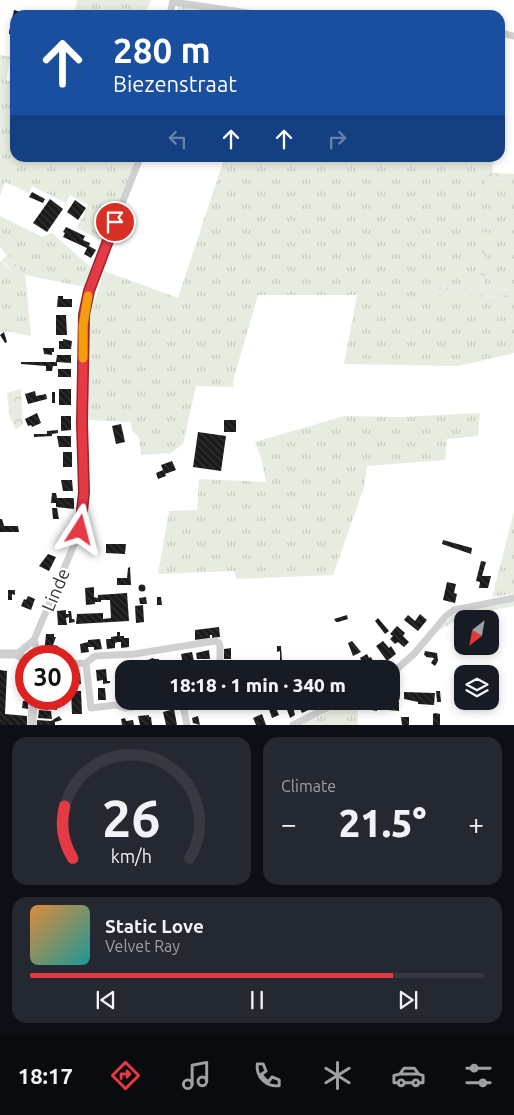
<!DOCTYPE html>
<html lang="en">
<head>
<meta charset="utf-8">
<style>
	:root { --surface:#171b24; --page:#242831; --text:#f1f3f6; --muted:#9ea1a6; --line:#363941; --accent:#e63946 }
	body { margin:0; font-family:Ubuntu,sans-serif; background:var(--page); color:var(--text); height:100vh; display:flex; flex-direction:column; font-size:19px; white-space:nowrap }
	* { box-sizing:border-box; margin:0 }
	p { font-size:16px; color:var(--muted) }
	.icon { flex:none; width:28px; height:28px; fill:none; stroke:currentColor; stroke-width:2; stroke-linecap:round; stroke-linejoin:round }
	.map { position:relative; height:725px; overflow:hidden }
	.drawer { display:flex; flex-direction:column; gap:12px; padding:12px; background:#0d0f14; flex:1 }
	.drawer>* { flex:none }
	.banner { position:absolute; left:10px; top:10px; width:495px; height:152px; border-radius:15px; box-shadow:0 2px 8px #0003; background:#1a4fa0; color:#fff; overflow:hidden }
	.needle { width:32px; rotate:211deg }
	.controls { position:absolute; left:454px; top:610px; display:grid; gap:10px }
	.controls a { display:grid; place-items:center; width:45px; height:45px; border-radius:10px; background:var(--surface); box-shadow:0 2px 8px #0003; font-size:25px }
	.speed { position:absolute; left:15px; top:645px; display:flex; gap:10px; font-size:25px; font-weight:700; text-align:center }
	.speed>* { display:grid; place-content:center; width:65px; height:65px; border-radius:50%; background:var(--surface); box-shadow:0 2px 8px #0003; line-height:1 }
	.speed .limit { border:8px solid #d22; background:#fff; color:#111 }
	.pin { position:absolute; display:grid; place-items:center; width:42px; height:42px; color:#fff; margin:-21px; border:2px solid #fff; border-radius:50%; box-shadow:0 1px 5px #0007 }
	.me { position:absolute; width:55px; margin:-28px; rotate:9deg; stroke-linejoin:round; filter:drop-shadow(0 0 4px #0008) }
	.turn { display:flex; align-items:center; gap:18px; height:105px; padding:0 20px; font-size:22px }
	.turn .icon { width:65px; height:65px; stroke-width:2.5 }
	.turn b { display:block; font-size:35px; line-height:42px }
	.lanes { display:flex; align-items:center; height:48px; padding:0 20px; background:#0003; justify-content:center; gap:25px; direction:ltr }
	.lanes .off { opacity:.35 }
	.big { font-size:38px; font-weight:800; line-height:1.1 }
	.drawer .card { flex:1; display:flex; flex-direction:column; justify-content:center; gap:8px; min-width:0; padding:0 18px; border-radius:15px; background:var(--page) }
	.drawer .dial { align-items:center; gap:0 }
	.dial svg { height:130px; overflow:visible; fill:none; stroke:var(--line); stroke-width:7; stroke-linecap:round; text-anchor:middle }
	.dial text { fill:var(--text); stroke:none }
	.song { display:flex; align-items:center; gap:15px }
	.cover { width:60px; height:60px; border-radius:8px; background:linear-gradient(135deg,hsl(30 70% 55%),hsl(180 70% 35%)) }
	.played { height:5px; border-radius:2px; background:linear-gradient(90deg,var(--accent) 80%,var(--line) 80%) }
	.keys { display:flex; justify-content:space-around; direction:ltr }
	.heat { display:flex; justify-content:space-between; align-items:center; font-size:28px; direction:ltr }
	.drawer .tiles { flex:1; display:grid; gap:12px; grid-template-columns:1fr 1fr }
	.card:last-child { grid-column:span 2 }
	.trip { position:absolute; left:115px; top:660px; width:285px; height:50px; border-radius:15px; background:var(--surface); box-shadow:0 2px 8px #0003; font-weight:800; line-height:50px; text-align:center }
	.dock { display:flex; height:80px; justify-content:space-around; align-items:center; background:#090b0e; color:var(--muted) }
	.dock .icon { width:35px; height:35px }
	.dock .selected { color:var(--accent) }
	.dock b { font-size:22px; color:var(--text) }
	.map>svg:first-child { display:block }
	.grass { fill:url(#grass-tufts) }
	.forest { fill:url(#forest-crowns) }
	.building { fill:url(#building-back-hatch) }
	.lines { fill:none; stroke-linecap:round; stroke-linejoin:round }
	.minor { stroke:#d0d0d0; stroke-width:7 }
	.tertiary { stroke:#d0d0d0; stroke-width:9 }
	.route-casing { stroke:#96252e; stroke-width:12 }
	.route { stroke:#e63946; stroke-width:9 }
	.slow { stroke:#f59e0b; stroke-width:9 }
	.labels { text-anchor:middle; stroke-width:5; stroke-linejoin:round; paint-order:stroke }
	.street-label { font-size:18px; fill:#333; stroke:#fff }
</style>
</head>
<body>
<div class="map">
<svg width="514" height="725" viewBox="0 0 514 725">
	<defs>
		<pattern id="grass-tufts" width="24" height="20" patternUnits="userSpaceOnUse" patternTransform="scale(1.25)"><rect width="24" height="20" fill="#e6ecdf"/><path d="M3 7l-1-3M5 7V3M7 7l1-3M15 17l-1-3M17 17v-4M19 17l1-3" fill="none" stroke="#c6cbc0"/></pattern>
		<pattern id="forest-crowns" width="20" height="18" patternUnits="userSpaceOnUse" patternTransform="scale(1.25)"><rect width="20" height="18" fill="#e6ecdf"/><path d="M2 6a3 3 0 1 1 6 0M12 15a3 3 0 1 1 6 0" fill="none" stroke="#c6cbc0"/></pattern>
		<pattern id="building-back-hatch" width="6" height="6" patternUnits="userSpaceOnUse" patternTransform="scale(1.25)"><rect width="6" height="6" fill="#1a1a1a"/><path d="M-1 5l2 2M0 0l6 6M5-1l2 2" fill="none" stroke="#333"/></pattern>
	</defs>
	<rect width="100%" height="100%" fill="#fff"/>
	<path class="grass" d="M77,0H151L144,15H74Z
		M179,4L247,15H176Z
		M0,55L10,57L6,80L15,83V158H136L104,242L77,228L88,205L70,195L66,203L32,186L29,193L5,182L0,196Z
		M212,158H487L485,196H491L493,178L514,179V289L483,290L488,233L484,231L480,289L432,287V295L514,297V353L458,366L344,364L357,295H258L233,381L234,387L196,386L183,444L171,453L141,455L139,437L132,431L131,422L89,420L88,356L90,316L104,271L178,298L223,162Z
		M0,216L42,237L52,233L94,270L85,287L25,275L0,247Z
		M3,262L17,279L26,281L31,336L5,331L0,333V265Z
		M480,413L478,436L447,439L445,460L367,466L364,487L333,575L237,579L234,571L158,574L169,511L197,510L199,479L266,482L261,457L255,442L344,416L399,417Z
		M514,511V594L492,597Z
		M352,701H358V725H301Z"/>
	<path class="forest" d="M487,158H493L492,173L514,174V179L494,178L491,196H484Z
		M483,231L489,232L483,290L514,289V297L432,295V287L480,289Z
		M7,255L25,275L26,281L17,279L4,262L0,265V262Z
		M21,389L23,424L16,430L10,418L7,393Z
		M514,601V606L469,614L439,630L452,616L464,611Z"/>
	<path class="building" d="M14,10L21,12L20,15H15L13,35L9,34V32Z
		M32,192L45,199L43,203L29,197Z
		M50,199L63,209L47,232L33,223Z
		M75,200L86,208L78,220L67,212Z
		M66,227L85,236L83,240L90,243L89,246L96,250L91,258L84,254L87,248L63,237L65,233L63,232Z
		M58,296H63V299H72V307H57Z
		M56,315H66L67,335H56Z
		M4,332L7,342L5,343L0,335Z
		M63,339L72,341L71,349H59V341H63Z
		M43,348H54V352H52V355L44,354Z
		M57,355H71V363L57,362V366H53L52,371H46V366L21,364V362H56Z
		M58,369H71V377H58Z
		M59,389H71V405H59Z
		M35,391L36,396L46,394L47,399L28,404L25,394Z
		M52,392H55V403H52Z
		M37,413L41,423L32,427L31,425L28,426L25,419Z
		M61,416H71V430L61,431Z
		M224,420H236V432H224Z
		M121,424L125,442L116,444L112,426Z
		M58,430V433L52,434V436L34,437V434H47V431Z
		M198,432L226,436L221,471L193,467Z
		M57,436H71V447H59Z
		M63,452H72V467H63Z
		M172,461L176,470L165,474L166,476L158,479L156,473L163,470L161,465Z
		M61,480H72L73,491H63Z
		M52,493H56L57,498H73L74,499V509L56,507V503H51Z
		M52,508H57L59,519H53Z
		M0,519H2L4,526H18L19,532H0Z
		M443,540L472,548L471,554L442,544Z
		M106,544H126L125,554L106,553Z
		M48,554L56,557L49,571L39,566Z
		M481,561L486,562L482,576H491L488,588H479L480,582L476,581Z
		M130,567L131,585H117V578H127L128,568Z
		M447,582L456,584L454,593L457,594L455,603L443,600Z
		M138.5 588a3.5 3.5 0 1 1 7 0a3.5 3.5 0 1 1-7 0Z
		M94,587V597L98,598V595L127,593L129,621L76,624L77,614L103,613V619L111,618L110,600H101V602H95V604L86,605L85,588Z
		M8,590H15V595L12,594V600H8Z
		M28,596L35,599L31,610L21,606L24,599L26,600Z
		M146,597L147,604H140L139,598Z
		M157,597H161L162,605H157Z
		M143,605L144,622L136,623L135,606Z
		M66,610V614H69L68,611H71L72,619H74L75,622L69,623V617L66,618L67,625H58L57,611Z
		M420,614L427,620L418,631L404,620L408,615L415,621Z
		M347,615L348,619L338,622H336L334,619Z
		M378,618L389,631L385,634L375,621Z
		M397,626L405,633L403,636L409,642L404,647L398,642L395,644L390,639L393,636L390,634Z
		M219,627L220,637L212,638V635H210V638L195,640V630Z
		M117,632H120V636H124V638H129V647L121,648V642H118L115,643V648L107,649L106,639H111V637L117,636Z
		M46,634H54V637H56L53,645L58,646V653L52,652V656L44,655Z
		M100,639L102,649L94,650V647H88L89,652L81,653L80,644L88,642V640Z
		M352,641L361,652L353,656L348,643Z
		M383,641L389,648L391,646L396,654L387,661L376,646Z
		M277,646H281L282,661H280V651L277,652Z
		M231,648V659H224V649Z
		M209,650L210,659H197L196,653Z
		M425,651L437,653L438,661L435,666L431,663L434,658L426,657V656L424,655Z
		M192,652L194,661L183,664L181,654Z
		M367,654L369,658L371,657L376,667L366,669L360,658Z
		M153,658L154,659H159L160,667L144,669L142,662Z
		M136,661L138,669H124L123,672L121,664Z
		M106,669L107,681H110V683L103,684V680L97,681L96,670Z
		M0,670L7,671L5,714L27,716V725H0Z
		M17,670H26L25,684H16Z
		M80,673L81,684L71,685L70,674Z
		M98,688H105L106,700H98Z
		M71,691H81L82,714H72Z
		M436,691H440L441,702H437Z
		M404,692L435,693L434,705L418,704V702L404,699Z
		M40,699H51L50,702L59,703V707H57V710L51,709L52,706L40,705Z
		M23,701H28V709L22,708Z
		M266,701H277L279,706L276,708L279,715L272,718Z
		M313,701L315,707L302,713L297,702Z
		M292,702L295,715L290,718L286,707L288,706L287,705Z
		M371,702H399V711L377,709V711L371,710Z
		M174,709L177,725H166L163,712Z
		M39,710L51,711L52,719L38,718Z
		M435,713L440,714V725H433V714Z
		M262,714L266,725H256L253,718Z
		M149,715V717H151L152,725H140L138,716Z
		M59,716L62,720L55,722V725H37V720L51,721Z
		M198,716L200,725L193,723L192,718Z
		M401,717H409V725H402Z
		M125,718L126,721L133,720L134,725H122L121,719Z"/>
	<g class="lines">
		<path class="minor" d="M173,2L262,15
			M170,15L173,0
			M500,33L514,36
			M17,654L34,640
			M36,656V646L34,640L76,540L83,512L82,389L83,326L86,307L95,272L140,158
			M86,663L91,708L116,705L125,708L174,701
			M69,664L86,663L95,656L134,654L215,641L219,643L220,646V669
			M391,674L414,654L446,616L454,610L514,598
			M182,701L187,725
			M293,725L341,701"/>
		<path class="tertiary" d="M0,654H17L26,660
			M32,725L33,699"/>
	</g>
	<g class="lines">
		<defs>
			<path id="route" d="M80,530L84,492L82,423L84,315L89,291L115,222"/>
		</defs>
		<use href="#route" class="route-casing"/>
		<use href="#route" class="route"/>
		<path class="slow" d="M83,358V326L88,296"/>
	</g>
	<g class="labels">
		<g class="street-label">
			<text transform="translate(56 590) rotate(-67)" y="6">Linde</text>
		</g>
	</g>
</svg>
<div class="controls">
<a><svg class="needle" viewBox="-14 -14 28 28"><path d="M0-13l5 13h-10z" fill="#e53935"/><path d="M0 13l5-13h-10z" fill="#9ea1a6"/></svg></a>
<a><svg class="icon" aria-label="layers" viewBox="0 0 24 24"><path d="M12 4l9 5-9 5-9-5zM3 14l9 5 9-5"/></svg></a>
</div>
<div class="speed"><div class="limit">30</div></div>
<div class="pin" style="left:115px;top:222px;background:#d93025"><svg class="icon" aria-label="arrive" viewBox="0 0 24 24"><path d="M6 21V4h12l-3 4 3 4H6"/></svg></div>
<svg class="me" style="left:80px;top:530px" viewBox="-20 -20 40 40"><path d="M0-17L14 15 0 8-14 15z" fill="#e63946" stroke="#fff" stroke-width="4"/></svg>
<div class="trip">18:18 · 1 min · 340 m</div>
<div class="banner">
<div class="turn"><svg class="icon" aria-label="ahead" viewBox="0 0 24 24"><path d="M12 20V5M6 11l6-6 6 6"/></svg><div><b>280 m</b>Biezenstraat</div></div>
<div class="lanes"><svg class="icon off" aria-label="left" viewBox="0 0 24 24"><path d="M17 20v-9H6M10 6l-5 5 5 5"/></svg><svg class="icon" aria-label="ahead" viewBox="0 0 24 24"><path d="M12 20V5M6 11l6-6 6 6"/></svg><svg class="icon" aria-label="ahead" viewBox="0 0 24 24"><path d="M12 20V5M6 11l6-6 6 6"/></svg><svg class="icon off" aria-label="right" viewBox="0 0 24 24"><path d="M7 20v-9h11M14 6l5 5-5 5"/></svg></div>
</div>
</div>
<section class="drawer">
<div class="tiles">
<div class="card dial"><svg viewBox="0 0 100 80">
<path d="M14 69A42 42 0 1 1 86 69"/>
<path d="M14 69A42 42 0 0 1 9 37" stroke="#e63946"/>
<text x="50" y="56" font-size="32" font-weight="700">26</text>
<text x="50" y="72" font-size="11">km/h</text>
</svg></div>
<div class="card"><p>Climate</p>
<div class="heat"><a>−</a><b class="big">21.5°</b><a>+</a></div>
</div>
<div class="card">
<div class="song"><i class="cover"></i><div><b>Static Love</b><p>Velvet Ray</p></div></div>
<div class="played"></div>
<div class="keys"><svg class="icon" aria-label="previous" viewBox="0 0 24 24"><path d="M18 5L8 12l10 7zM5 5v14"/></svg><svg class="icon" aria-label="pause" viewBox="0 0 24 24"><path d="M8 5v14M16 5v14"/></svg><svg class="icon" aria-label="next" viewBox="0 0 24 24"><path d="M6 5l10 7-10 7zM19 5v14"/></svg></div>
</div>
</div>
</section>
<nav class="dock">
<b>18:17</b>
<svg class="icon selected" aria-label="directions" viewBox="0 0 24 24"><path d="M12 3l9 9-9 9-9-9zM9 14v-3h6M13 9l2 2-2 2"/></svg>
<svg class="icon" aria-label="music" viewBox="0 0 24 24"><path d="M9 18V5l10-2v13"/><circle cx="6" cy="18" r="3"/><circle cx="16" cy="16" r="3"/></svg>
<svg class="icon" aria-label="phone" viewBox="0 0 24 24"><path d="M5 4h4l2 5-3 2q2 4 5 5l2-3 5 2v4C11 20 4 13 5 4z"/></svg>
<svg class="icon" aria-label="climate" viewBox="0 0 24 24"><path d="M12 3v18M4 7l16 10M4 17L20 7"/></svg>
<svg class="icon" aria-label="car" viewBox="0 0 24 24"><path d="M5 17H2v-5l4-1 3-4h7l3 4 3 1v5h-3M9 17h6M6 11h13"/><circle cx="7" cy="17" r="2"/><circle cx="17" cy="17" r="2"/></svg>
<svg class="icon" aria-label="filters" viewBox="0 0 24 24"><path d="M4 7h16M4 17h16"/><circle cx="9" cy="7" r="2"/><circle cx="15" cy="17" r="2"/></svg>
</nav>
</body>
</html>
